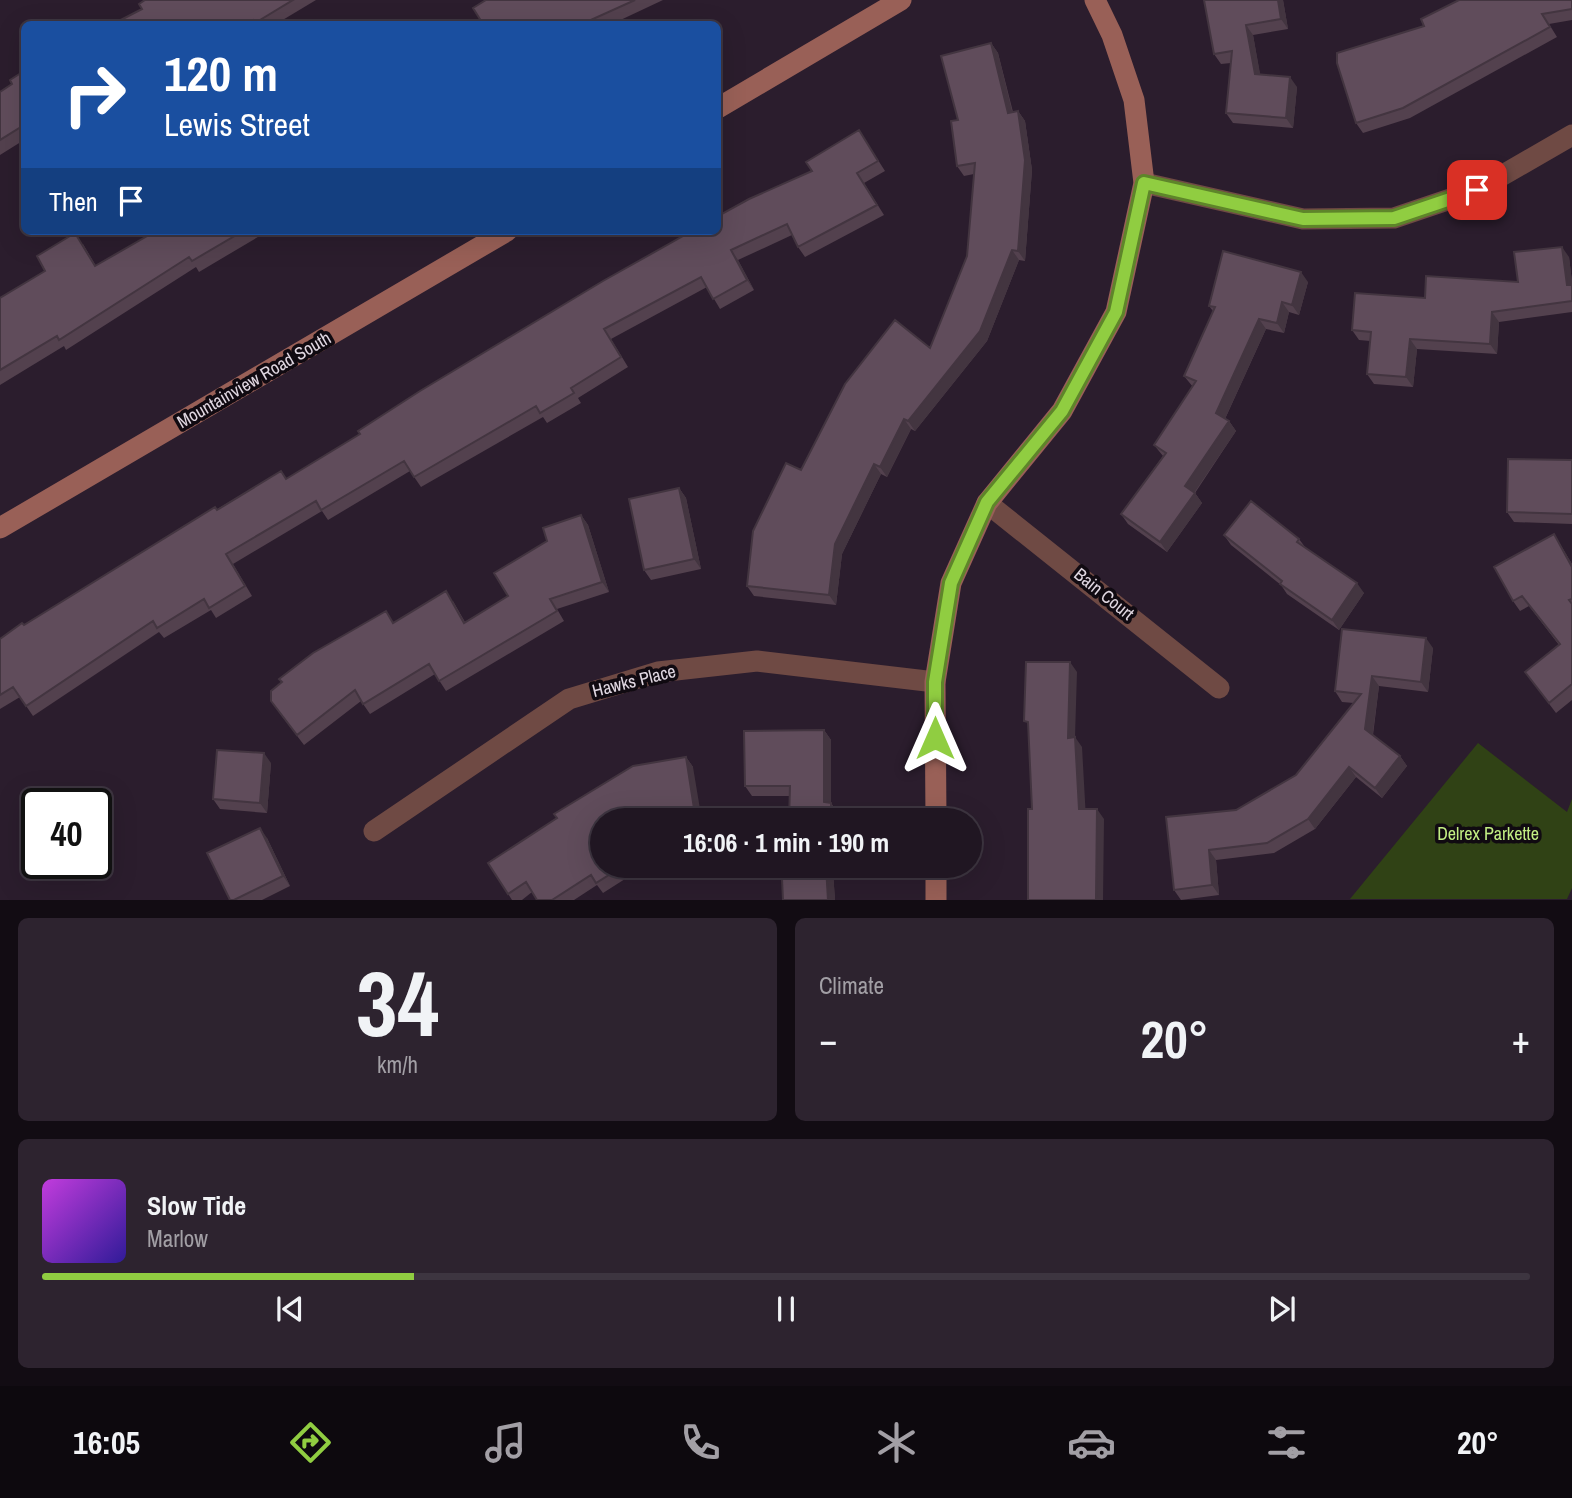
<!DOCTYPE html>
<html lang="en">
<head>
<meta charset="utf-8">
<style>
	:root { --surface:#201622; --page:#2d232f; --text:#f1f3f6; --muted:#a29fa5; --line:#3d3540; --accent:#90cd41 }
	body { margin:0; font-family:"Archivo Narrow",sans-serif; background:var(--page); color:var(--text); height:100vh; display:flex; flex-direction:column; font-size:26px; white-space:nowrap }
	* { box-sizing:border-box; margin:0 }
	p { font-size:23px; color:var(--muted) }
	.icon { flex:none; width:38px; height:38px; fill:none; stroke:currentColor; stroke-width:2; stroke-linecap:round; stroke-linejoin:round }
	.map { position:relative; height:900px; overflow:hidden }
	.panel { display:flex; flex-direction:column; gap:18px; padding:18px; background:#120c13; flex:1 }
	.panel>* { flex:none }
	.top-card { position:absolute; left:21px; top:21px; width:700px; height:214px; border-radius:10px; box-shadow:0 7px 28px #0002,0 0 0 2px var(--line); background:#1a4fa0; color:#fff; overflow:hidden }
	.speed { position:absolute; left:21px; top:788px; display:flex; gap:14px; font-size:35px; font-weight:700; text-align:center }
	.speed>* { display:grid; place-content:center; width:91px; height:91px; border-radius:50%; background:var(--surface); box-shadow:0 7px 28px #0002,0 0 0 2px var(--line); line-height:1 }
	.speed .limit { border:4px solid #111; border-radius:10px; background:#fff; color:#111 }
	.pin { position:absolute; display:grid; place-items:center; width:60px; height:60px; color:#fff; margin:-30px; border-radius:14px; box-shadow:0 4px 10px #0006 }
	.me { position:absolute; width:77px; margin:-38px; rotate:0deg; stroke-linejoin:round; filter:drop-shadow(0 0 5px #0008) }
	.turn { display:flex; align-items:center; gap:24px; height:147px; padding:0 28px; font-size:32px }
	.turn .icon { width:91px; height:91px; stroke-width:2.5 }
	.turn b { display:block; font-size:49px; line-height:60px }
	.then { display:flex; align-items:center; height:66px; padding:0 28px; background:#0003; gap:14px; font-size:26px }
	.big { font-size:52px; font-weight:700; line-height:1.1 }
	.panel .tile { flex:1; display:flex; flex-direction:column; justify-content:center; gap:10px; min-width:0; padding:0 24px; border-radius:10px; background:var(--page) }
	.panel .dial { align-items:center; gap:0 }
	.dial b { font-size:91px; line-height:1 }
	.song { display:flex; align-items:center; gap:21px }
	.cover { width:84px; height:84px; border-radius:10px; background:linear-gradient(135deg,hsl(290 70% 55%),hsl(250 70% 35%)) }
	.played { height:7px; border-radius:4px; background:linear-gradient(90deg,var(--accent) 25%,var(--line) 25%) }
	.keys { display:flex; justify-content:space-around; direction:ltr }
	.heat { display:flex; justify-content:space-between; align-items:center; font-size:38px; direction:ltr }
	.panel .tiles { flex:1; display:grid; gap:18px; grid-template-columns:1fr 1fr }
	.tile:last-child { grid-column:span 2 }
	.trip { position:absolute; left:590px; top:808px; width:392px; height:70px; border-radius:35px; background:var(--surface); box-shadow:0 7px 28px #0002,0 0 0 2px var(--line); font-weight:700; line-height:70px; text-align:center }
	.tab-bar { display:flex; height:112px; justify-content:space-around; align-items:center; background:#0d090e; color:var(--muted) }
	.tab-bar .icon { width:49px; height:49px }
	.tab-bar .active { color:var(--accent) }
	.tab-bar b { font-size:32px; color:var(--text) }
	.map>svg:first-child { display:block }
	.green { fill:#304215 }
	.lines { fill:none; stroke-linecap:round; stroke-linejoin:round }
	.street { stroke:#6f4a44; stroke-width:21 }
	.secondary { stroke:#996057; stroke-width:21 }
	.wall { fill:#53414e }
	.shaded-wall { fill:#433540 }
	.building { fill:#604c5b; stroke:#433540; stroke-width:2 }
	.route-casing { stroke:#5e852a; stroke-width:18 }
	.route { stroke:#90cd41; stroke-width:12 }
	.labels { text-anchor:middle; stroke-width:7; stroke-linejoin:round; paint-order:stroke }
	.street-label { font-size:18px; fill:#e0d7e1; stroke:#100a11 }
	.park-label { font-size:18px; fill:#c2ee83; stroke:#100a11 }
</style>
</head>
<body>
<div class="map">
<svg width="1572" height="900" viewBox="0 0 1572 900">
	<rect width="100%" height="100%" fill="#2b1d2d"/>
	<path class="green" d="M1478,743L1567,812L1572,799V888L1567,899H1350Z"/>
	<g class="lines">
		<path class="street" d="M1144,183L1303,219L1394,218L1477,190L1572,135
			M987,503L1219,688
			M374,831L569,699L658,672L757,661L935,682"/>
		<path class="secondary" d="M718,108L901,0
			M0,528L507,231
			M936,821L935,682L951,583L987,503L1062,411L1116,312L1144,183L1134,100L1112,35L1095,0
			M936,866V900"/>
	</g>
	<path class="wall" d="M145,0H316L276,24H113L142,9Z
		M486,0H663L612,24H483Z
		M1204,0H1283L1288,29L1253,35L1260,75L1297,87L1293,128L1233,123L1226,113L1231,63L1221,64L1214,54Z
		M1572,0V20L1549,24L1557,37L1410,118L1363,133L1356,123L1337,63Z
		M991,43L998,53L1013,112L1018,111L1025,121L1032,170L1025,261L1019,260L987,341L915,431L911,429L887,477L881,474L842,554L836,605L754,596L747,586L801,470L930,348L967,256L974,174L964,176L957,166L958,120Z
		M24,71V140L0,155V92L12,84Z
		M859,130L885,171L864,183L884,215L805,257L798,247L792,235L738,260L754,290L720,309L707,287L611,339L628,367L578,398L581,403L547,423L543,417L421,487L410,471L328,520L322,511L233,564L252,596L216,618L211,610L164,638L159,632L33,716L20,697L0,709V639L281,471L287,479L812,171Z
		M156,231H268L199,272L196,267L66,350L64,346L0,385V298L45,271L83,244L96,266Z
		M1569,257L1572,282V312L1499,322L1497,354L1417,349L1413,387L1374,384L1367,374L1370,341L1359,340L1352,330L1425,298L1518,282Z
		M1308,282L1299,315L1289,312L1284,333L1266,329L1225,419L1229,421L1236,431L1195,493L1202,503L1167,552L1128,524L1121,514L1163,456L1154,445L1193,387L1184,376L1213,311L1209,306Z
		M1572,460V524L1514,522L1507,512Z
		M679,488L686,498L701,569L651,580L644,570Z
		M581,515L588,525L609,592L557,609L564,621L446,691L435,674L370,714L361,701L304,745L278,711L393,623L453,601L465,622L508,596L547,541Z
		M1554,534L1572,564V700L1556,713L1525,672L1559,645L1529,606L1520,611L1513,601Z
		M1224,535L1299,539L1305,547L1364,593L1339,630L1287,594L1281,585L1231,545Z
		M1433,648L1428,692L1379,686L1373,735L1400,756L1407,766L1382,798L1356,777L1315,829L1274,853L1216,860L1219,895L1181,900L1174,890L1236,810L1296,775L1354,703L1342,702L1335,691Z
		M824,730L831,740V803L838,813L790,796H752L745,786Z
		M686,757L693,767L602,821V866H633L636,872L603,893L597,885L574,900H537L532,892L522,900H512L488,863Z
		M271,763L267,813L220,809L213,799Z
		M267,838L290,886L262,900H230Z
		M789,866H838L837,872H833L835,900H783L788,879Z"/>
	<path class="shaded-wall" d="M1278,0H1283L1288,29L1281,19Z
		M1246,25L1253,35L1262,84L1255,74Z
		M991,43L998,53L1015,123L1008,113Z
		M1290,77L1297,87L1293,128L1286,118Z
		M1018,111L1025,121L1032,170L1025,261L1018,251Z
		M1562,247L1569,257L1572,282V292L1567,285Z
		M731,250L738,260L754,290L747,280Z
		M1012,250L1019,260L987,341L915,431L908,421Z
		M1301,272L1308,282L1299,315L1292,305Z
		M1282,302L1289,312L1284,333L1277,323Z
		M1492,312L1499,322L1497,354L1490,344Z
		M1259,319L1266,329L1223,423L1216,413Z
		M1410,339L1417,349L1413,387L1406,377Z
		M904,419L911,429L887,477L880,467Z
		M1229,421L1236,431L1192,496L1185,486Z
		M874,464L881,474L842,554L836,605L829,595L835,544Z
		M679,488L686,498L701,569L694,559Z
		M1195,493L1202,503L1167,552L1160,542Z
		M581,515L588,525L609,592L602,582Z
		M1554,534L1572,564V567Z
		M1357,583L1364,593L1339,630L1332,620Z
		M1426,638L1433,648L1428,692L1421,682Z
		M1070,662L1077,672L1075,737L1082,747L1086,819L1079,809L1068,738Z
		M1372,676L1379,686L1372,739L1365,729Z
		M824,730L831,740V803L838,813V821H831L824,802Z
		M264,753L271,763L267,813L260,803Z
		M1400,756L1407,766L1382,798L1375,788Z
		M686,757L693,767L702,821H696Z
		M1349,767L1356,777L1315,829L1308,819Z
		M1097,809L1104,819L1103,900H1097L1096,898Z
		M260,828L267,838L290,886L283,876Z
		M1209,850L1216,860L1219,895L1212,885Z
		M826,866H829L833,872L835,900H828Z"/>
	<path class="building" d="M145,0H293L255,23L253,20L245,24H113L142,9L139,4Z
		M486,0H635L582,24H483L473,8Z
		M1204,0H1278L1281,19L1246,25L1255,74L1290,77L1286,118L1226,113L1232,51L1214,54Z
		M1459,0H1572V9L1542,14L1550,27L1403,108L1356,123L1337,63V53L1424,26L1421,19Z
		M991,43L1008,113L1018,111L1025,160L1018,251L1012,250L980,331L908,421L904,419L880,467L874,464L835,544L829,595L747,586L753,531L786,463L801,470L845,384L895,320L930,348L967,256L975,163L957,166L951,121L958,120L941,56Z
		M24,71V125L0,140V92L12,84L10,80Z
		M859,130L878,161L857,173L877,205L798,247L787,224L731,250L747,280L713,299L701,277L604,329L621,357L571,388L574,393L540,413L536,406L414,477L404,461L321,510L316,501L226,554L245,586L209,608L204,599L157,628L153,621L26,706L13,687L0,695V639L22,623L24,625L215,507L217,510L281,471L286,479L360,434L358,431L420,391L603,281L692,231H718V216L749,199L812,171L806,162Z
		M156,231H243L192,261L189,257L59,340L57,336L0,370V298L45,271L37,256L75,233L95,266Z
		M1562,247L1567,285H1572V301L1492,312L1490,344L1410,339L1406,377L1367,374L1371,332L1352,330L1355,293L1425,298L1426,276L1518,282L1514,252Z
		M1223,251L1301,272L1292,305L1282,302L1277,323L1259,319L1216,413L1229,421L1185,486L1195,493L1160,542L1121,514L1166,453L1154,445L1196,381L1184,376L1215,307L1209,306Z
		M1508,459L1572,460V514L1507,512Z
		M679,488L694,559L644,570L629,499Z
		M1251,501L1299,539L1297,542L1357,583L1332,620L1280,584L1282,581L1224,535Z
		M581,515L602,582L550,599L557,611L439,681L429,664L363,704L355,690L297,735L271,701V691L282,682L279,679L313,653L386,611L393,623L446,591L464,623L508,596L494,573L547,541L543,528Z
		M1554,534L1572,567V599L1569,600L1572,604V684L1549,703L1525,672L1560,644L1522,596L1513,601L1494,567Z
		M1342,629L1426,638L1421,682L1372,676L1365,729L1400,756L1375,788L1349,767L1308,819L1267,843L1209,850L1212,885L1174,890L1166,817L1236,810L1296,775L1361,694L1335,691Z
		M1026,662H1070L1068,738L1075,737L1079,809H1097L1096,898H1101V900H1028V809H1032L1028,722L1024,721Z
		M824,730V802L831,803V821H789L790,786H745L744,731Z
		M217,750L264,753L260,803L213,799Z
		M686,757L696,821H602V866H623L596,883L591,875L552,900H537L526,882L508,894L488,863L557,818L554,814L633,766Z
		M260,828L283,876L234,900H230L207,853Z
		M789,866H826L828,900H783L782,879H788Z"/>
	<g class="lines">
		<defs>
			<path id="route" d="M935,738V682L951,583L987,502L1062,411L1116,312L1144,183L1303,219L1394,218L1477,190"/>
		</defs>
		<use href="#route" class="route-casing"/>
		<use href="#route" class="route"/>
	</g>
	<g class="labels">
		<g class="street-label">
			<text transform="translate(254 380) rotate(-30)" y="6">Mountainview Road South</text>
			<text transform="translate(1104 594) rotate(39)" y="6">Bain Court</text>
			<text transform="translate(634 681) rotate(-14)" y="6">Hawks Place</text>
		</g>
		<g class="park-label">
			<text x="1488" y="840">Delrex Parkette</text>
		</g>
	</g>
</svg>
<div class="speed"><div class="limit">40</div></div>
<div class="pin" style="left:1477px;top:190px;background:#d93025"><svg class="icon" aria-label="arrive" viewBox="0 0 24 24"><path d="M6 21V4h12l-3 4 3 4H6"/></svg></div>
<svg class="me" style="left:935px;top:738px" viewBox="-20 -20 40 40"><path d="M0-17L14 15 0 8-14 15z" fill="#90cd41" stroke="#fff" stroke-width="4"/></svg>
<div class="trip">16:06 · 1 min · 190 m</div>
<div class="top-card">
<div class="turn"><svg class="icon" aria-label="right" viewBox="0 0 24 24"><path d="M7 20v-9h11M14 6l5 5-5 5"/></svg><div><b>120 m</b>Lewis Street</div></div>
<div class="then">Then<svg class="icon" aria-label="arrive" viewBox="0 0 24 24"><path d="M6 21V4h12l-3 4 3 4H6"/></svg></div>
</div>
</div>
<section class="panel">
<div class="tiles">
<div class="tile dial"><b>34</b><p>km/h</p></div>
<div class="tile"><p>Climate</p>
<div class="heat"><a>−</a><b class="big">20°</b><a>+</a></div>
</div>
<div class="tile">
<div class="song"><i class="cover"></i><div><b>Slow Tide</b><p>Marlow</p></div></div>
<div class="played"></div>
<div class="keys"><svg class="icon" aria-label="previous" viewBox="0 0 24 24"><path d="M18 5L8 12l10 7zM5 5v14"/></svg><svg class="icon" aria-label="pause" viewBox="0 0 24 24"><path d="M8 5v14M16 5v14"/></svg><svg class="icon" aria-label="next" viewBox="0 0 24 24"><path d="M6 5l10 7-10 7zM19 5v14"/></svg></div>
</div>
</div>
</section>
<nav class="tab-bar">
<b>16:05</b>
<svg class="icon active" aria-label="directions" viewBox="0 0 24 24"><path d="M12 3l9 9-9 9-9-9zM9 14v-3h6M13 9l2 2-2 2"/></svg>
<svg class="icon" aria-label="music" viewBox="0 0 24 24"><path d="M9 18V5l10-2v13"/><circle cx="6" cy="18" r="3"/><circle cx="16" cy="16" r="3"/></svg>
<svg class="icon" aria-label="phone" viewBox="0 0 24 24"><path d="M5 4h4l2 5-3 2q2 4 5 5l2-3 5 2v4C11 20 4 13 5 4z"/></svg>
<svg class="icon" aria-label="climate" viewBox="0 0 24 24"><path d="M12 3v18M4 7l16 10M4 17L20 7"/></svg>
<svg class="icon" aria-label="car" viewBox="0 0 24 24"><path d="M5 17H2v-5l4-1 3-4h7l3 4 3 1v5h-3M9 17h6M6 11h13"/><circle cx="7" cy="17" r="2"/><circle cx="17" cy="17" r="2"/></svg>
<svg class="icon" aria-label="filters" viewBox="0 0 24 24"><path d="M4 7h16M4 17h16"/><circle cx="9" cy="7" r="2"/><circle cx="15" cy="17" r="2"/></svg>
<b>20°</b>
</nav>
</body>
</html>
